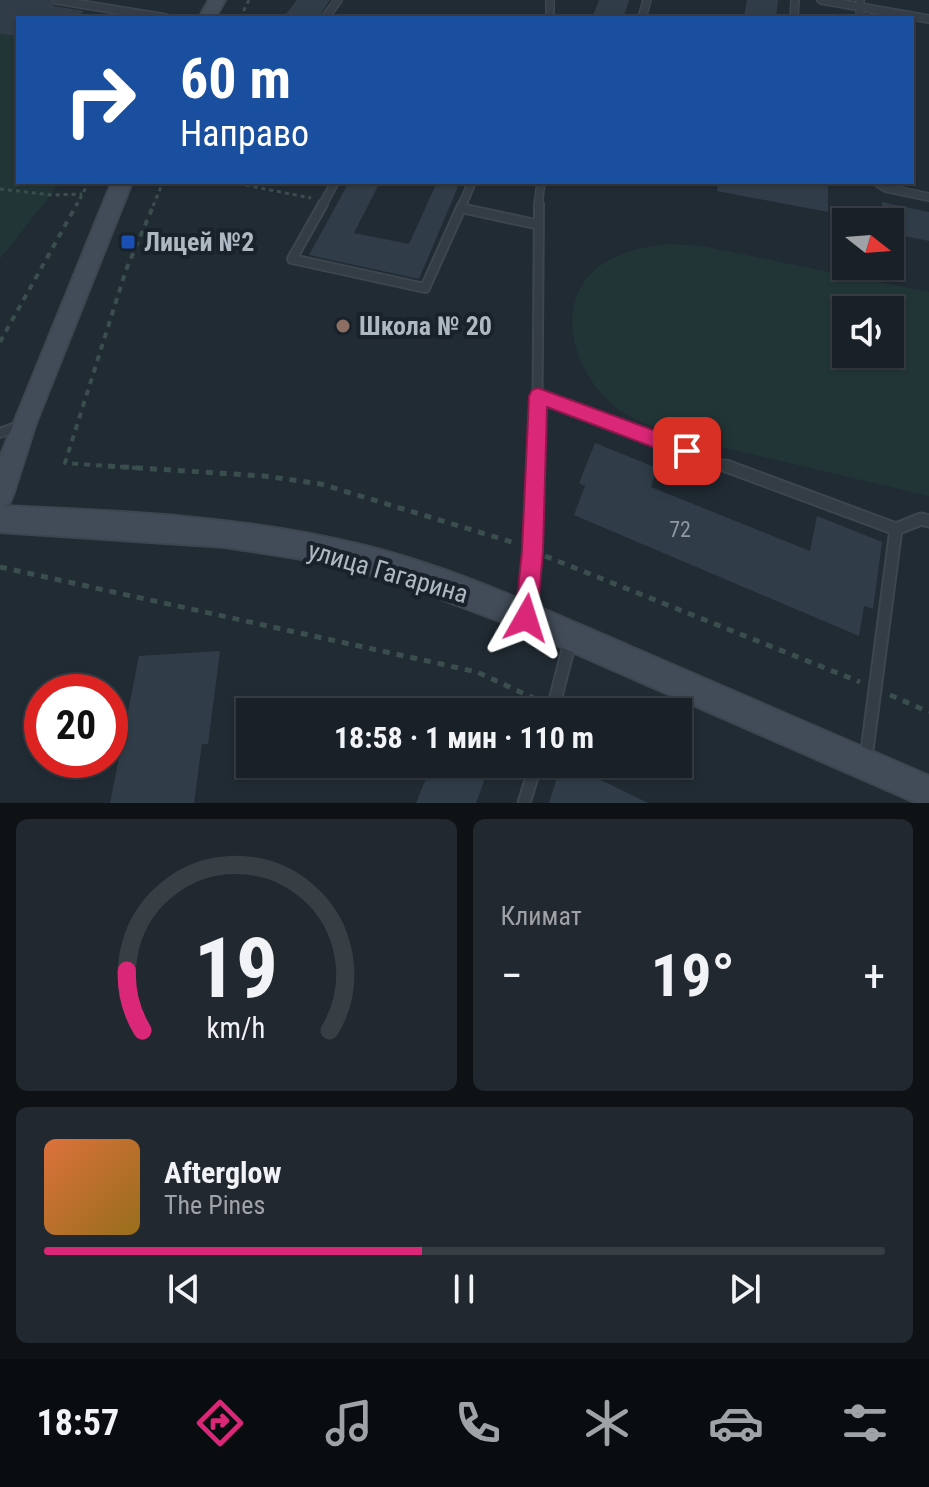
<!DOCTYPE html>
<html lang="ru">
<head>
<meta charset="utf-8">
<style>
	:root { --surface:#192027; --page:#22282f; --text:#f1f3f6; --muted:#9fa3a7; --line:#373e44; --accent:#db2777 }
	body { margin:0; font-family:"Roboto Condensed",sans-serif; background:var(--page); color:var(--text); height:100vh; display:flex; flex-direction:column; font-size:30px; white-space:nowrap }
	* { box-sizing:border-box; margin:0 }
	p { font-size:26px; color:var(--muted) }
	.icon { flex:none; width:44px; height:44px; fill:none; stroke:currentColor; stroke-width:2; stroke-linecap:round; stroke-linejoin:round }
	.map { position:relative; height:803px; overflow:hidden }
	.drawer { display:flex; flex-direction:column; gap:16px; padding:16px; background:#0e1215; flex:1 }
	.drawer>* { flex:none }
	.banner { position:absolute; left:16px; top:16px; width:898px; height:168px; border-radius:0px; box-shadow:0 2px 6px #0004,0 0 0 2px var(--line); background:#1a4fa0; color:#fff; overflow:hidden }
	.needle { width:52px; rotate:107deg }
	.tools { position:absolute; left:832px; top:208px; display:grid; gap:16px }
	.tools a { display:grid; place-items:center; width:72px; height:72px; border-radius:0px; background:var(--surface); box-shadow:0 2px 6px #0004,0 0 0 2px var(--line); font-size:40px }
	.speed { position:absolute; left:24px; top:674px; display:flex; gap:16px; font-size:40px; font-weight:700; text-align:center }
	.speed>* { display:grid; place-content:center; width:104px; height:104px; border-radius:50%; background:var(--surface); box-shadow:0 2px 6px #0004,0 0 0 2px var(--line); line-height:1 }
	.speed .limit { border:12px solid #d22; background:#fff; color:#111 }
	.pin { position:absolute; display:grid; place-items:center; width:68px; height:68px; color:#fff; margin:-34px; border-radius:16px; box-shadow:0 4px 12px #0006 }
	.me { position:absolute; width:88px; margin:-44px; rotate:6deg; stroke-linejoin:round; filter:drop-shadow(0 0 6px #0008) }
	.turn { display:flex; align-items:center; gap:28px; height:168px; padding:0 32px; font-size:36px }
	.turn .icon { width:104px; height:104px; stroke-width:2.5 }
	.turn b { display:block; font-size:56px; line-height:68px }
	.big { font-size:60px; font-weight:700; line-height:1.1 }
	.drawer .card { flex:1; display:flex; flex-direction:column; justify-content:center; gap:12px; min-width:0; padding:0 28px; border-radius:12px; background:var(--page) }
	.drawer .dial { align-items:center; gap:0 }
	.dial svg { height:208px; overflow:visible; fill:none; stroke:var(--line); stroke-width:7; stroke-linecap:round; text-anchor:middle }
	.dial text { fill:var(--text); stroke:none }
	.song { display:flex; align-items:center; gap:24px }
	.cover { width:96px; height:96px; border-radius:12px; background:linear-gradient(135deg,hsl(20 70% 55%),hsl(40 70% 35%)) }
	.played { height:8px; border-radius:4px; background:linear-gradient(90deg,var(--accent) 45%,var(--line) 45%) }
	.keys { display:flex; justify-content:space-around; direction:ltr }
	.heat { display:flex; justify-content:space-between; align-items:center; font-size:44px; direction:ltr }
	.drawer .tiles { flex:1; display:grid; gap:16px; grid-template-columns:1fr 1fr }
	.card:last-child { grid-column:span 2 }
	.trip { position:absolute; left:236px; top:698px; width:456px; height:80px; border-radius:0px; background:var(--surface); box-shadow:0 2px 6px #0004,0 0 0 2px var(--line); font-weight:700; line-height:80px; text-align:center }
	.tabs { display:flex; height:128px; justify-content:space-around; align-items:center; background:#0a0d10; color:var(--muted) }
	.tabs .icon { width:56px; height:56px }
	.tabs .selected { color:var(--accent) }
	.tabs b { font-size:36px; color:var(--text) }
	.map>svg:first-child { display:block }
	.green { fill:#223536; fill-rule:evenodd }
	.building { fill:#303d48 }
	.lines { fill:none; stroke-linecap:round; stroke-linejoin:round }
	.service-far2-casing { stroke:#3d464f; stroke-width:10 }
	.service-far1-casing { stroke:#3d464f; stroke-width:12 }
	.service-casing { stroke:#3d464f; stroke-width:15 }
	.secondary-casing { stroke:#3d464f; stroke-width:4 }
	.path-far2 { stroke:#3b4e4e; stroke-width:3; stroke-dasharray:4 4; stroke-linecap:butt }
	.path-far1 { stroke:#3b4e4e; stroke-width:4; stroke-dasharray:6 6; stroke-linecap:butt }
	.path { stroke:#3b4e4e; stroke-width:5; stroke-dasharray:7 7; stroke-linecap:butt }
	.service-far2 { stroke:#343d45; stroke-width:7 }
	.service-far1 { stroke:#343d45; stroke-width:8 }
	.service { stroke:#343d45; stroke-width:11 }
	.secondary { fill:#424c58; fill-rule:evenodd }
	.route { fill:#db2777; stroke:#8e194d; stroke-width:2 }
	.transit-dot { fill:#1a4fb4; stroke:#19222a; stroke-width:3 }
	.education-dot { fill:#8d6e63; stroke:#19222a; stroke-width:3 }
	.labels { text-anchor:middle; stroke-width:8; stroke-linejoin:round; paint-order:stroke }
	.number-label { font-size:22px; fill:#8d98a2 }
	.poi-label { font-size:26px; font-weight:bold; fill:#aeb8c2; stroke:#19222a; text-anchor:start }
	.street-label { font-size:26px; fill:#aeb8c2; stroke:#19222a }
</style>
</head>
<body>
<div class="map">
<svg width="929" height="803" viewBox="0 0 929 803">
	<rect width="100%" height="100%" fill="#212b34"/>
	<path class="green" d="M0,34L18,36V182H61L0,259Z
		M668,244L702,246L929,292V496L679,437C652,427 624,418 604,396C568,358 554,291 609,260C628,250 647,247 668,244ZM846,310H890V354H846Z"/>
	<path class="building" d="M0,0H50L54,6L84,11L78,18H18V36L0,34Z
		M297,0H330L318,18H283Z
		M599,0H629L623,18H592Z
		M747,0H778L776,18H744Z
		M349,182H380L354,233L409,244L437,182H460L419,279L309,255Z
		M718,182H804L828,186V212L717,191Z
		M882,202L929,212V241L890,233V222H883Z
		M595,443L657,468L651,487L810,551L817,516L882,542L873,609L864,606L859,636L574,515L585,486L579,483Z
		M220,651L208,744H202L194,803H110L139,656Z
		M432,764H490L476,803H416Z
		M561,764H568L648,803H549Z"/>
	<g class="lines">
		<defs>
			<path id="service-far2" d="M56,0L166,18
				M550,0V18
				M821,0L929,19
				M860,0V18
				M325,18L338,0
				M642,18L647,0
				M794,18L795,0
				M877,182L886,188L929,197
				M322,206L335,182
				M462,206L472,182
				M538,206L541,182"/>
			<path id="service-far1" d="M323,204L292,259L425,288L461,208L535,224
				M461,208L463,204
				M538,396L731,468
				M0,433L21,425
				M537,468L539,204"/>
			<path id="service" d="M726,466L896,529L866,758
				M896,529L921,519L929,521
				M527,614L537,466
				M552,712L570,642
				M524,803L536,764"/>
			<path id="secondary" d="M209,0H225L215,18H199Z
				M112,182H132L36,423L13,495L9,504L2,506C121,511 240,516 357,544C451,566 540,608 629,646C729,689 829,732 929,776V803H917L513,626L393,581L315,561L225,547L0,532V457Z"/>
		</defs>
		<use href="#service-far2" class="service-far2-casing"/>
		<use href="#service-far1" class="service-far1-casing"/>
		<use href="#service" class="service-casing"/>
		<use href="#secondary" class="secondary-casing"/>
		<path class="path-far2" d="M240,18L249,0
			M230,182L311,198
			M0,189L52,195L82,194
			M76,206L89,182
			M153,206L163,182"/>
		<path class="path-far1" d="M0,342L77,204
			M138,468L65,463L126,270L154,204"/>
		<path class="path" d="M108,466L264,476L321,484L515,543
			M545,556L860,682
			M0,567L477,672L540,701
			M890,695L929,712"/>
		<use href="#service-far2" class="service-far2"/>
		<use href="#service-far1" class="service-far1"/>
		<use href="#service" class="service"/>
		<use href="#secondary" class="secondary"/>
	</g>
	<path class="route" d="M538,388L694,445L697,451L694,457L687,460L547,407L543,551L537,618L534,625L526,628L519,625L515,618L522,551L529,396L532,390Z"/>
	<rect class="transit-dot" x="120" y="234" width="16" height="16" rx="4"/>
	<circle class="education-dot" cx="343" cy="326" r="8"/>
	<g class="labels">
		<g class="number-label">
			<text x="680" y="537">72</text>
		</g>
		<g class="poi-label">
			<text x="144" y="251">Лицей №2</text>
			<text x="359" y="335">Школа № 20</text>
		</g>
		<g class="street-label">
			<text transform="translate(388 572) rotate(16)" y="9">улица Гагарина</text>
		</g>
	</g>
</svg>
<div class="tools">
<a><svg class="needle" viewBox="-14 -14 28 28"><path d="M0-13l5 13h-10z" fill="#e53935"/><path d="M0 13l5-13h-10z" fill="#9fa3a7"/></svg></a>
<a><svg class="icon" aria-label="sound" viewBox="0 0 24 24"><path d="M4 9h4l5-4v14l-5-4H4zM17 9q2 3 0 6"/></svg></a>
</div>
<div class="speed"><div class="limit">20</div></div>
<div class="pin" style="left:687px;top:451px;background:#d93025"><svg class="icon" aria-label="arrive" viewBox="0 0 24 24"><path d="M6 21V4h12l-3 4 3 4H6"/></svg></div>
<svg class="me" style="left:526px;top:618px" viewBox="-20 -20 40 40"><path d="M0-17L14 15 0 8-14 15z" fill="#db2777" stroke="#fff" stroke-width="4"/></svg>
<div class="trip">18:58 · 1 мин · 110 m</div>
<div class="banner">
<div class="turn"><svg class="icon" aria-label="right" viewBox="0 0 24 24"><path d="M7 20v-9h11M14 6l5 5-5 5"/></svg><div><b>60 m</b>Направо</div></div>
</div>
</div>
<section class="drawer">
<div class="tiles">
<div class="card dial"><svg viewBox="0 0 100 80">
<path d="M14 69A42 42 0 1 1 86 69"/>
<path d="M14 69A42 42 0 0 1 8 46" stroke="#db2777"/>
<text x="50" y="56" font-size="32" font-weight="700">19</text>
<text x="50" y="72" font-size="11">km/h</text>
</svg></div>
<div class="card"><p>Климат</p>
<div class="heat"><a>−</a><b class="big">19°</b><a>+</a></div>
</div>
<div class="card">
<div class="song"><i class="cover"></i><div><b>Afterglow</b><p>The Pines</p></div></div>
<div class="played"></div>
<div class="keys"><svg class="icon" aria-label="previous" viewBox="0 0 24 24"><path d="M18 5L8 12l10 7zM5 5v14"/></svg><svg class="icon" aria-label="pause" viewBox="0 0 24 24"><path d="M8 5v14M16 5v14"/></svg><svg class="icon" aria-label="next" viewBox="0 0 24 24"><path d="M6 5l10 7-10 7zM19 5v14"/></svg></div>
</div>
</div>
</section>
<nav class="tabs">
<b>18:57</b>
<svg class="icon selected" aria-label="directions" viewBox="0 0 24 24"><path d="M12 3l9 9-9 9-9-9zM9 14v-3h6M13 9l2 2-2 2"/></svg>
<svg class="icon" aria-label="music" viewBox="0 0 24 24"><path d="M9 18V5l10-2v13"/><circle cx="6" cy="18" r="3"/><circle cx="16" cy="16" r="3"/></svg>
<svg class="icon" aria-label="phone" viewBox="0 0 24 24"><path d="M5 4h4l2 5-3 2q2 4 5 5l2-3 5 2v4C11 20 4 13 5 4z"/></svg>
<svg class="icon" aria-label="climate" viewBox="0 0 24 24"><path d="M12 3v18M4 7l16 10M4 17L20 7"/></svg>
<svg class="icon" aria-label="car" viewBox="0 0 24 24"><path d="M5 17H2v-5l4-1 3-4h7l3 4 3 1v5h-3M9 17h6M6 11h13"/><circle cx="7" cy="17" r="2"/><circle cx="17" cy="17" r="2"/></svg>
<svg class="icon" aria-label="filters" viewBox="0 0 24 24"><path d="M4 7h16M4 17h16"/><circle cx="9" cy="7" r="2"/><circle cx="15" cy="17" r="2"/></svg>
</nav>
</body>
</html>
